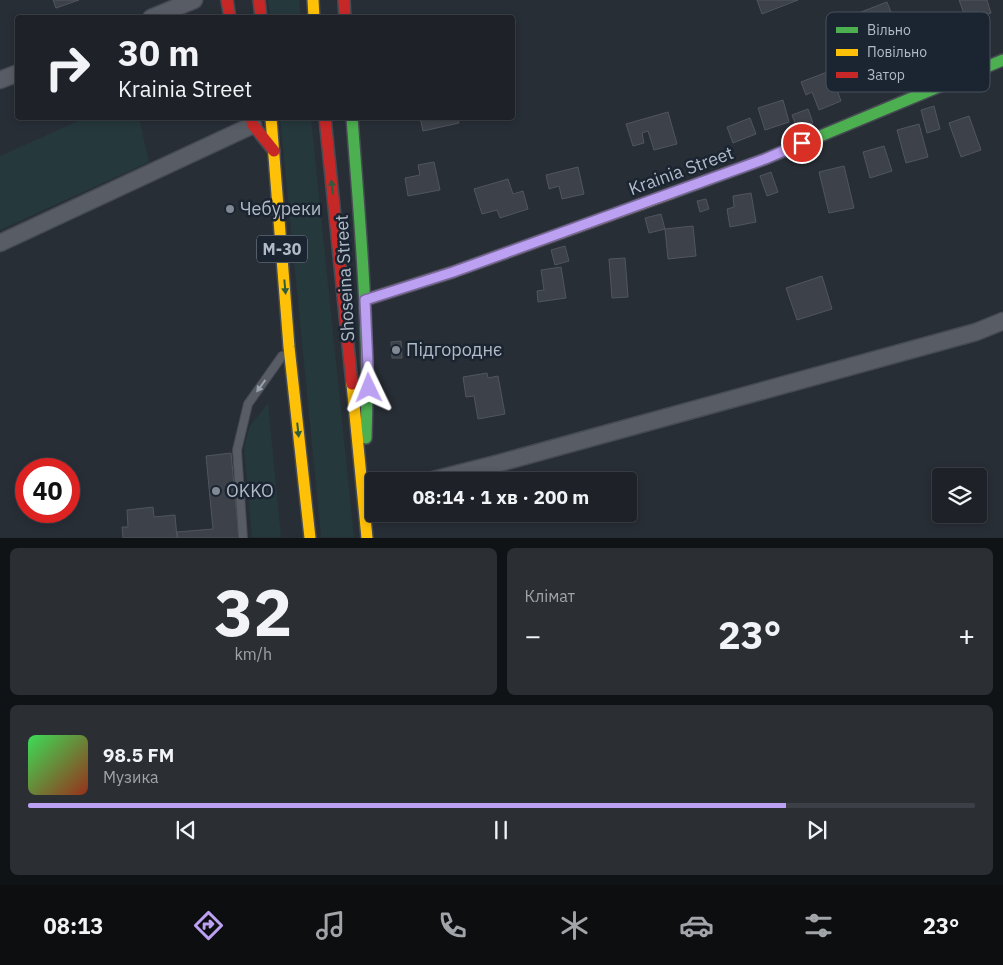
<!DOCTYPE html>
<html lang="uk">
<head>
<meta charset="utf-8">
<style>
	:root { --surface:#1e2228; --page:#2b2f34; --text:#f1f3f6; --muted:#a1a4a8; --line:#3c3f45; --accent:#bca0f2 }
	body { margin:0; font-family:"IBM Plex Sans",sans-serif; background:var(--page); color:var(--text); height:100vh; display:flex; flex-direction:column; font-size:19px; white-space:nowrap }
	* { box-sizing:border-box; margin:0 }
	p { font-size:16px; color:var(--muted) }
	.icon { flex:none; width:28px; height:28px; fill:none; stroke:currentColor; stroke-width:2; stroke-linecap:round; stroke-linejoin:round }
	.map { position:relative; height:538px; overflow:hidden }
	.side { display:flex; flex-direction:column; gap:10px; padding:10px; background:#101316; flex:1 }
	.side>* { flex:none }
	.guide { position:absolute; left:15px; top:15px; width:500px; height:105px; border-radius:5px; box-shadow:0 2px 8px #0003,0 0 0 1px var(--line); background:#1e2228; color:var(--text); overflow:hidden }
	.buttons { position:absolute; left:932px; top:468px; display:grid; gap:10px }
	.buttons a { display:grid; place-items:center; width:55px; height:55px; border-radius:5px; background:var(--surface); box-shadow:0 2px 8px #0003,0 0 0 1px var(--line); font-size:25px }
	.speed { position:absolute; left:15px; top:458px; display:flex; gap:10px; font-size:25px; font-weight:700; text-align:center }
	.speed>* { display:grid; place-content:center; width:65px; height:65px; border-radius:50%; background:var(--surface); box-shadow:0 2px 8px #0003,0 0 0 1px var(--line); line-height:1 }
	.speed .limit { border:8px solid #d22; background:#fff; color:#111 }
	.pin { position:absolute; display:grid; place-items:center; width:42px; height:42px; color:#fff; margin:-21px; border:2px solid #fff; border-radius:50%; box-shadow:0 1px 5px #0007 }
	.me { position:absolute; width:55px; margin:-28px; rotate:358deg; stroke-linejoin:round; filter:drop-shadow(0 0 4px #0008) }
	.turn { display:flex; align-items:center; gap:18px; height:105px; padding:0 20px; font-size:22px }
	.turn .icon { width:65px; height:65px; stroke-width:2.5 }
	.turn b { display:block; font-size:35px; line-height:42px }
	.big { font-size:38px; font-weight:800; line-height:1.1 }
	.side .tile { flex:1; display:flex; flex-direction:column; justify-content:center; gap:8px; min-width:0; padding:0 18px; border-radius:8px; background:var(--page) }
	.side .dial { align-items:center; gap:0 }
	.dial b { font-size:65px; line-height:1 }
	.song { display:flex; align-items:center; gap:15px }
	.cover { width:60px; height:60px; border-radius:8px; background:linear-gradient(135deg,hsl(130 70% 55%),hsl(10 70% 35%)) }
	.played { height:5px; border-radius:2px; background:linear-gradient(90deg,var(--accent) 80%,var(--line) 80%) }
	.keys { display:flex; justify-content:space-around; direction:ltr }
	.heat { display:flex; justify-content:space-between; align-items:center; font-size:28px; direction:ltr }
	.side .tiles { flex:1; display:grid; gap:10px; grid-template-columns:1fr 1fr }
	.tile:last-child { grid-column:span 2 }
	.trip { position:absolute; left:365px; top:472px; width:272px; height:50px; border-radius:5px; background:var(--surface); box-shadow:0 2px 8px #0003,0 0 0 1px var(--line); font-weight:800; line-height:50px; text-align:center }
	.dock { display:flex; height:80px; justify-content:space-around; align-items:center; background:#0c0e10; color:var(--muted) }
	.dock .icon { width:35px; height:35px }
	.dock .selected { color:var(--accent) }
	.dock b { font-size:22px; color:var(--text) }
	.map>svg:first-child { display:block }
	.green { fill:#25383c }
	.building { fill:#3d424a; stroke:#50555e }
	.lines { fill:none; stroke-linecap:round; stroke-linejoin:round }
	.lane-casing { stroke:#454a53; stroke-width:10 }
	.street-casing { stroke:#454a53; stroke-width:19 }
	.fast-casing { stroke:#454a53; stroke-width:14 }
	.slow-casing { stroke:#454a53; stroke-width:14 }
	.jam-casing { stroke:#454a53; stroke-width:14 }
	.lane { stroke:#585c64; stroke-width:8 }
	.street { stroke:#585c64; stroke-width:16 }
	.fast { stroke:#4caf50; stroke-width:11 }
	.slow { stroke:#ffc107; stroke-width:11 }
	.jam { stroke:#c62828; stroke-width:11 }
	.oneway { fill:#2f5c3d }
	.oneway2 { fill:#9ba2af }
	.route-casing { stroke:#7a689d; stroke-width:12 }
	.route { stroke:#bca0f2; stroke-width:9 }
	.poi-dot { fill:#818995; stroke:#1b2431; stroke-width:2 }
	.labels { text-anchor:middle; stroke-width:5; stroke-linejoin:round; paint-order:stroke }
	.shield { fill:#1b2431; stroke:#848d9b; stroke-width:1 }
	.shield-label { font-size:16px; font-weight:bold; fill:#b1bac8 }
	.street-label { font-size:18px; fill:#b1bac8; stroke:#1b2431 }
	.poi-label { font-size:18px; fill:#b1bac8; stroke:#1b2431; text-anchor:start }
	.key { fill:#1b2431; stroke:#48515e; stroke-width:1 }
	.key-label { font-size:14px; fill:#b1bac8 }
</style>
</head>
<body>
<div class="map">
<svg width="1003" height="538" viewBox="0 0 1003 538">
	<rect width="100%" height="100%" fill="#282e36"/>
	<path class="green" d="M268,0H299L301,17H270Z
		M85,118H139L149,162L0,230V156Z
		M280,118H311L354,537H321Z
		M268,403L281,537H252L244,447L250,426Z"/>
	<path class="building" d="M53,0H79L56,8Z
		M757,0H798L762,14Z
		M959,0H987L991,13L967,22Z
		M887,2L898,30L859,44L848,17Z
		M830,71L841,101L819,110L812,92L806,95L801,82Z
		M783,100L789,122L765,130L758,108Z
		M934,106L940,129L927,133L921,110Z
		M808,109L813,123L797,128L792,115Z
		M668,112L677,144L654,150L648,131L642,133L644,143L633,146L626,124Z
		M969,116L981,150L961,157L949,123Z
		M420,118H458L459,123L423,131Z
		M750,118L756,134L733,143L727,127Z
		M919,124L928,157L906,163L897,130Z
		M884,146L892,171L870,178L863,152Z
		M434,162L440,190L408,196L405,178L420,175L418,165Z
		M844,166L854,208L829,213L819,172Z
		M578,167L584,194L562,199L559,186L549,189L546,175Z
		M771,172L778,192L767,196L760,176Z
		M508,179L513,194L523,191L528,209L500,218L497,210L482,214L474,189Z
		M751,193L756,222L730,227L727,209L734,207L733,196Z
		M706,199L709,209L700,212L697,201Z
		M661,214L665,229L649,233L645,218Z
		M693,226L696,256L668,259L665,229Z
		M565,246L569,261L555,265L551,250Z
		M625,258L628,297L612,298L609,259Z
		M561,267L566,298L538,302L537,291L544,290L541,270Z
		M822,276L832,309L797,320L786,288Z
		M401,341L402,358H392L391,342Z
		M487,373L488,378L498,376L505,414L478,419L474,396L466,397L463,377Z
		M231,453L239,538H178L177,532L213,529L206,456Z
		M153,507L154,517L175,515L177,538H123L122,527H128L127,510Z"/>
	<g class="lines">
		<defs>
			<path id="lane" d="M243,538L237,450L248,404L282,356"/>
			<path id="street" d="M151,18L194,0
				M0,80L18,73
				M0,243L253,125
				M429,481L496,464L976,332L1003,321"/>
			<path id="fast" d="M352,118C360,225 370,331 366,438
				M672,193L765,159L1003,60"/>
			<path id="slow" d="M313,0L314,18
				M271,118L289,347L310,538
				M365,300L453,272L672,193
				M352,384L367,538"/>
			<path id="jam" d="M227,0L230,18
				M259,0L261,18
				M344,0L345,18
				M251,118L253,125L274,151
				M325,118L352,384"/>
		</defs>
		<use href="#lane" class="lane-casing"/>
		<use href="#street" class="street-casing"/>
		<use href="#fast" class="fast-casing"/>
		<use href="#slow" class="slow-casing"/>
		<use href="#jam" class="jam-casing"/>
		<use href="#lane" class="lane"/>
		<use href="#street" class="street"/>
		<use href="#fast" class="fast"/>
		<use href="#slow" class="slow"/>
		<use href="#jam" class="jam"/>
	</g>
	<defs><path id="oneway-solid" d="M-6-.8H1V-3.2L6.5 0L1 3.2V.8H-6Z" transform="scale(1.25)"/></defs>
	<g class="oneway">
		<use href="#oneway-solid" transform="translate(332 187) rotate(-96)"/>
		<use href="#oneway-solid" transform="translate(285 287) rotate(85)"/>
		<use href="#oneway-solid" transform="translate(298 430) rotate(84)"/>
	</g>
	<use class="oneway2" href="#oneway-solid" transform="translate(261 386) rotate(126)"/>
	<g class="lines">
		<defs>
			<path id="route" d="M369,388L365,300L453,272L765,159L802,143"/>
		</defs>
		<use href="#route" class="route-casing"/>
		<use href="#route" class="route"/>
	</g>
	<g class="poi-dot">
		<circle cx="230" cy="209" r="5"/>
		<circle cx="396" cy="350" r="5"/>
		<circle cx="216" cy="491" r="5"/>
	</g>
	<g class="labels">
		<rect class="shield" x="257" y="235.5" width="50" height="27" rx="4"/>
		<g class="shield-label">
			<text x="282" y="255">М-30</text>
		</g>
		<g class="street-label">
			<text transform="translate(681 171) rotate(-20)" y="6">Krainia Street</text>
			<text transform="translate(345 278) rotate(-93)" y="6">Shoseina Street</text>
		</g>
		<g class="poi-label">
			<text x="240" y="215">Чебуреки</text>
			<text x="406" y="356">Підгороднє</text>
			<text x="226" y="497">OKKO</text>
		</g>
	</g>
	<rect x="826" y="12" width="164" height="80" rx="8" class="key"/>
	<rect x="836" y="27" width="22" height="6" fill="#4caf50"/>
	<rect x="836" y="49" width="22" height="7" fill="#ffc107"/>
	<rect x="836" y="72" width="22" height="6" fill="#c62828"/>
	<g class="key-label">
		<text x="867" y="35">Вільно</text>
		<text x="867" y="57">Повільно</text>
		<text x="867" y="80">Затор</text>
	</g>
</svg>
<div class="buttons">
<a><svg class="icon" aria-label="layers" viewBox="0 0 24 24"><path d="M12 4l9 5-9 5-9-5zM3 14l9 5 9-5"/></svg></a>
</div>
<div class="speed"><div class="limit">40</div></div>
<div class="pin" style="left:802px;top:143px;background:#d93025"><svg class="icon" aria-label="arrive" viewBox="0 0 24 24"><path d="M6 21V4h12l-3 4 3 4H6"/></svg></div>
<svg class="me" style="left:369px;top:388px" viewBox="-20 -20 40 40"><path d="M0-17L14 15 0 8-14 15z" fill="#bca0f2" stroke="#fff" stroke-width="4"/></svg>
<div class="trip">08:14 · 1 хв · 200 m</div>
<div class="guide">
<div class="turn"><svg class="icon" aria-label="right" viewBox="0 0 24 24"><path d="M7 20v-9h11M14 6l5 5-5 5"/></svg><div><b>30 m</b>Krainia Street</div></div>
</div>
</div>
<section class="side">
<div class="tiles">
<div class="tile dial"><b>32</b><p>km/h</p></div>
<div class="tile"><p>Клімат</p>
<div class="heat"><a>−</a><b class="big">23°</b><a>+</a></div>
</div>
<div class="tile">
<div class="song"><i class="cover"></i><div><b>98.5 FM</b><p>Музика</p></div></div>
<div class="played"></div>
<div class="keys"><svg class="icon" aria-label="previous" viewBox="0 0 24 24"><path d="M18 5L8 12l10 7zM5 5v14"/></svg><svg class="icon" aria-label="pause" viewBox="0 0 24 24"><path d="M8 5v14M16 5v14"/></svg><svg class="icon" aria-label="next" viewBox="0 0 24 24"><path d="M6 5l10 7-10 7zM19 5v14"/></svg></div>
</div>
</div>
</section>
<nav class="dock">
<b>08:13</b>
<svg class="icon selected" aria-label="directions" viewBox="0 0 24 24"><path d="M12 3l9 9-9 9-9-9zM9 14v-3h6M13 9l2 2-2 2"/></svg>
<svg class="icon" aria-label="music" viewBox="0 0 24 24"><path d="M9 18V5l10-2v13"/><circle cx="6" cy="18" r="3"/><circle cx="16" cy="16" r="3"/></svg>
<svg class="icon" aria-label="phone" viewBox="0 0 24 24"><path d="M5 4h4l2 5-3 2q2 4 5 5l2-3 5 2v4C11 20 4 13 5 4z"/></svg>
<svg class="icon" aria-label="climate" viewBox="0 0 24 24"><path d="M12 3v18M4 7l16 10M4 17L20 7"/></svg>
<svg class="icon" aria-label="car" viewBox="0 0 24 24"><path d="M5 17H2v-5l4-1 3-4h7l3 4 3 1v5h-3M9 17h6M6 11h13"/><circle cx="7" cy="17" r="2"/><circle cx="17" cy="17" r="2"/></svg>
<svg class="icon" aria-label="filters" viewBox="0 0 24 24"><path d="M4 7h16M4 17h16"/><circle cx="9" cy="7" r="2"/><circle cx="15" cy="17" r="2"/></svg>
<b>23°</b>
</nav>
</body>
</html>
